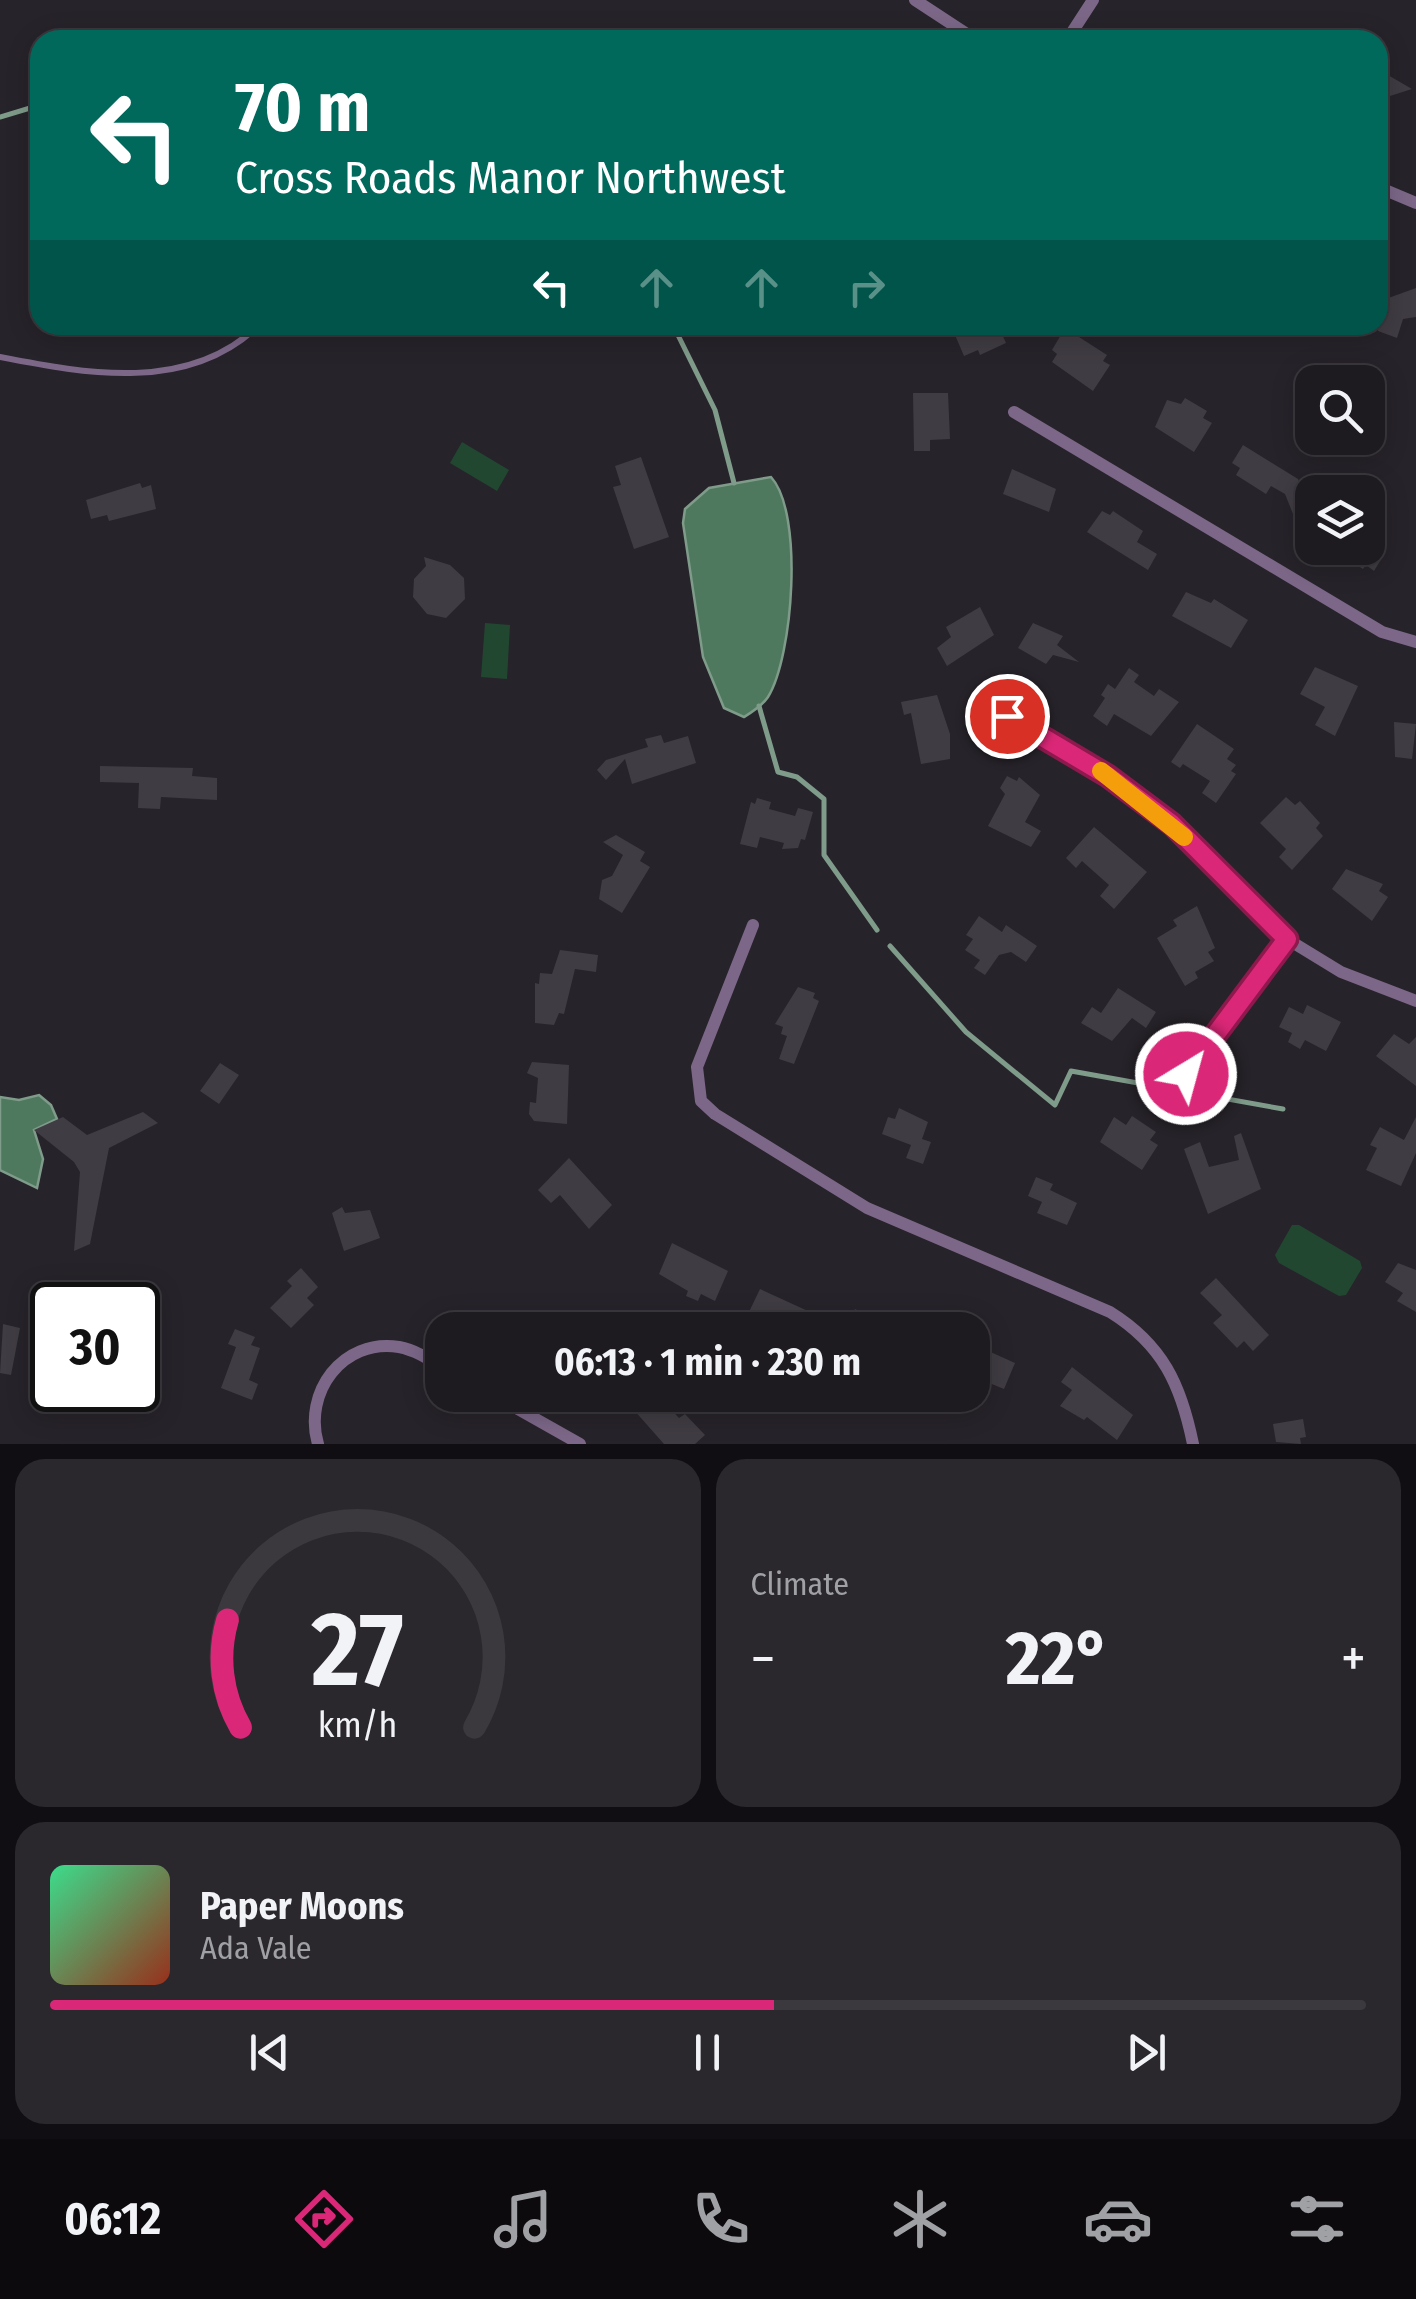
<!DOCTYPE html>
<html lang="en">
<head>
<meta charset="utf-8">
<style>
	:root { --surface:#1d1a20; --page:#2a272d; --text:#f1f3f6; --muted:#a0a1a5; --line:#3b383e; --accent:#db2777 }
	body { margin:0; font-family:"Fira Sans Condensed",sans-serif; background:var(--page); color:var(--text); height:100vh; display:flex; flex-direction:column; font-size:38px; white-space:nowrap }
	* { box-sizing:border-box; margin:0 }
	p { font-size:32px; color:var(--muted) }
	.icon { flex:none; width:55px; height:55px; fill:none; stroke:currentColor; stroke-width:2; stroke-linecap:round; stroke-linejoin:round }
	.map { position:relative; height:1444px; overflow:hidden }
	.details { display:flex; flex-direction:column; gap:15px; padding:15px; background:#100e12; flex:1 }
	.details>* { flex:none }
	.banner { position:absolute; left:30px; top:30px; width:1358px; height:305px; border-radius:30px; box-shadow:0 5px 25px #0003,0 0 0 2px var(--line); background:#00695c; color:#fff; overflow:hidden }
	.fabs { position:absolute; left:1295px; top:365px; display:grid; gap:20px }
	.fabs a { display:grid; place-items:center; width:90px; height:90px; border-radius:20px; background:var(--surface); box-shadow:0 5px 25px #0003,0 0 0 2px var(--line); font-size:50px }
	.speed { position:absolute; left:30px; top:1282px; display:flex; gap:20px; font-size:50px; font-weight:700; text-align:center }
	.speed>* { display:grid; place-content:center; width:130px; height:130px; border-radius:50%; background:var(--surface); box-shadow:0 5px 25px #0003,0 0 0 2px var(--line); line-height:1 }
	.speed .limit { border:5px solid #111; border-radius:15px; background:#fff; color:#111 }
	.pin { position:absolute; display:grid; place-items:center; width:85px; height:85px; color:#fff; margin:-42px; border:5px solid #fff; border-radius:50%; box-shadow:0 2px 10px #0007 }
	.me { position:absolute; width:110px; margin:-55px; rotate:37deg; stroke-linejoin:round; filter:drop-shadow(0 0 8px #0008) }
	.turn { display:flex; align-items:center; gap:35px; height:210px; padding:0 40px; font-size:45px }
	.turn .icon { width:130px; height:130px; stroke-width:2.5 }
	.turn b { display:block; font-size:70px; line-height:85px }
	.lanes { display:flex; align-items:center; height:95px; padding:0 40px; background:#0003; justify-content:center; gap:50px; direction:ltr }
	.lanes .off { opacity:.35 }
	.big { font-size:75px; font-weight:700; line-height:1.1 }
	.details .card { flex:1; display:flex; flex-direction:column; justify-content:center; gap:15px; min-width:0; padding:0 35px; border-radius:30px; background:var(--page) }
	.details .dial { align-items:center; gap:0 }
	.dial svg { height:260px; overflow:visible; fill:none; stroke:var(--line); stroke-width:7; stroke-linecap:round; text-anchor:middle }
	.dial text { fill:var(--text); stroke:none }
	.song { display:flex; align-items:center; gap:30px }
	.cover { width:120px; height:120px; border-radius:15px; background:linear-gradient(135deg,hsl(150 70% 55%),hsl(10 70% 35%)) }
	.played { height:10px; border-radius:5px; background:linear-gradient(90deg,var(--accent) 55%,var(--line) 55%) }
	.keys { display:flex; justify-content:space-around; direction:ltr }
	.heat { display:flex; justify-content:space-between; align-items:center; font-size:55px; direction:ltr }
	.details .tiles { flex:1; display:grid; gap:15px; grid-template-columns:1fr 1fr }
	.card:last-child { grid-column:span 2 }
	.trip { position:absolute; left:425px; top:1312px; width:565px; height:100px; border-radius:30px; background:var(--surface); box-shadow:0 5px 25px #0003,0 0 0 2px var(--line); font-weight:700; line-height:100px; text-align:center }
	.menu { display:flex; height:160px; justify-content:space-around; align-items:center; background:#0c0a0d; color:var(--muted) }
	.menu .icon { width:70px; height:70px }
	.menu .on { color:var(--accent) }
	.menu b { font-size:45px; color:var(--text) }
	.map>svg:first-child { display:block }
	.green { fill:#224731 }
	.water { fill:#4f795e; stroke:#7f9b8a; stroke-width:2.5 }
	.lines { fill:none; stroke-linecap:round; stroke-linejoin:round }
	.stream { stroke:#7f9b8a; stroke-width:5 }
	.building { fill:#403c43 }
	.service { stroke:#7c6788; stroke-width:6 }
	.minor { stroke:#7c6788; stroke-width:12 }
	.route-casing { stroke:#8e194d; stroke-width:25 }
	.route { stroke:#db2777; stroke-width:18 }
	.slow { stroke:#f59e0b; stroke-width:18 }
</style>
</head>
<body>
<div class="map">
<svg width="1416" height="1444" viewBox="0 0 1416 1444">
	<rect width="100%" height="100%" fill="#27232a"/>
	<path class="green" d="M462,442L509,470L497,491L450,463Z
		M485,623L510,625L507,679L481,677Z
		M1292,1225H1299L1360,1261L1362,1268L1346,1295L1339,1296L1279,1263L1275,1255Z"/>
	<path class="water" d="M771,477C804,513 793,657 768,697C762,706 752,712 744,717L724,708L703,657L683,523L685,509L709,488Z
		M39,1095L51,1105L57,1119L34,1130L43,1159L37,1188L0,1170V1097L19,1100Z"/>
	<g class="lines">
		<path class="stream" d="M0,117L40,105
			M673,325L715,410L734,483
			M759,706L778,772L797,777L824,799V855L877,930
			M890,946L966,1032L1055,1105L1071,1071L1283,1109"/>
	</g>
	<path class="building" d="M1381,71L1412,89L1390,96L1380,128Z
		M1416,288V317L1403,319L1397,338L1378,331L1380,301Z
		M977,325H998L1006,343L980,355L978,350L964,356L955,335Z
		M1065,328L1107,355L1103,361L1110,365L1093,391L1052,362L1057,354L1052,350Z
		M913,393H948L950,439L930,440V451H914Z
		M1185,398L1207,411L1203,418L1212,423L1194,452L1155,427L1167,400L1181,404Z
		M1243,445L1298,479L1310,507L1293,514L1285,494L1271,486L1266,494L1236,475L1240,468L1232,463Z
		M641,457L669,537L634,549L613,487L621,485L615,466Z
		M1012,469L1056,489L1049,512L1003,494Z
		M140,483L142,488L151,485L156,509L109,521L107,515L91,519L86,500Z
		M1102,511L1110,515L1113,511L1143,531L1137,542L1157,554L1148,570L1087,532Z
		M1330,548H1370L1383,556L1374,571L1366,565L1363,569Z
		M424,557L450,565L464,578L465,599L446,618L427,614L413,597L414,579L426,566Z
		M1186,592L1211,603L1214,599L1248,620L1231,648L1172,616Z
		M980,607L994,635L947,666L937,648L951,637L946,627Z
		M1033,623L1063,636L1057,645L1079,662L1053,655L1046,664L1018,648Z
		M1315,667L1358,686L1335,736L1315,725L1325,707L1300,694Z
		M1129,668L1139,675L1134,682L1154,696L1159,689L1179,702L1151,736L1114,714L1107,726L1093,716L1105,698L1101,695L1108,684L1115,689Z
		M937,695L950,734V759L921,764L911,713L904,715L901,702Z
		M1394,722L1416,724L1412,759L1395,757Z
		M1197,724L1234,749L1227,759L1236,765L1231,771L1236,774L1216,803L1202,793L1210,781L1183,764L1180,768L1171,762Z
		M661,735L664,743L688,736L696,763L632,784L625,759L606,780L597,770L606,760L648,747L645,739Z
		M100,766L193,768L192,776L217,778V800L161,797L160,809L138,808L139,783L100,782Z
		M1007,776L1017,781L1019,777L1040,795L1025,822L1041,831L1031,847L988,826L1005,794L1000,788Z
		M1286,797L1295,805L1300,801L1320,823L1316,828L1323,836L1292,870L1279,857L1286,849L1260,823Z
		M757,798L771,802L769,809L795,816L798,808L813,812L805,840L801,839L798,848L782,849L784,843L760,837L757,848L740,844L751,802L755,804Z
		M1094,827L1147,872L1114,909L1100,896L1109,885L1082,861L1076,868L1066,858Z
		M616,835L645,852L640,861L650,867L622,913L599,899L602,880L612,876L623,855L603,842Z
		M1346,869L1383,884L1379,891L1388,897L1372,921L1332,889Z
		M1197,906L1215,948L1208,952L1214,961L1195,972L1198,978L1185,986L1157,938L1177,926L1173,920Z
		M979,916L1002,932L1006,925L1037,946L1026,962L1011,952L999,955L985,975L974,968L980,960L965,950L973,939L966,935Z
		M560,950L598,955L596,972L575,969L564,1014L559,1013L554,1025L535,1023V983L539,984L540,973L552,974Z
		M798,987L815,993L813,998L819,1001L794,1064L779,1059L787,1036L781,1034L783,1027L775,1024Z
		M1118,988L1156,1012L1146,1028L1132,1018L1112,1041L1081,1023L1092,1007L1101,1013Z
		M1307,1005L1341,1022L1326,1051L1305,1040L1300,1049L1288,1042L1292,1033L1279,1027L1289,1007L1303,1014Z
		M1394,1034L1409,1044L1416,1037V1086L1376,1056Z
		M532,1062L569,1065L567,1124L534,1121L529,1114L530,1102L536,1103L538,1078L527,1073Z
		M220,1063L239,1075L219,1104L200,1091Z
		M899,1108L928,1122L922,1139L931,1142L923,1164L906,1158L911,1145L882,1134L888,1117L895,1119Z
		M143,1112L158,1123L109,1148L90,1244L74,1251L80,1172L74,1162L34,1130L63,1117L87,1135Z
		M1132,1116L1156,1132L1150,1140L1158,1145L1142,1170L1100,1142L1114,1117L1126,1125Z
		M1416,1117V1153L1401,1186L1366,1170L1377,1148L1370,1145L1380,1127L1404,1140Z
		M1241,1133L1261,1189L1208,1214L1184,1149L1200,1142L1209,1167L1239,1160L1234,1136Z
		M569,1158L612,1205L589,1229L560,1195L551,1203L538,1190Z
		M1036,1177L1053,1184L1050,1190L1077,1203L1067,1225L1037,1213L1042,1202L1028,1196Z
		M342,1207L345,1213L370,1210L380,1238L344,1251L332,1213Z
		M672,1243L728,1271L715,1301L701,1294L698,1301L686,1296L688,1291L659,1274Z
		M1398,1263L1416,1270V1312L1397,1301L1403,1293L1385,1282Z
		M301,1268L318,1287L307,1298L314,1305L291,1328L270,1308L292,1286L287,1281Z
		M1216,1278L1269,1335L1253,1351L1244,1341L1237,1348L1213,1323L1222,1315L1200,1293Z
		M760,1289L821,1317L815,1330H779L747,1316Z
		M855,1309L897,1330L904,1316L933,1330H844Z
		M3,1324L20,1328L11,1375L0,1373Z
		M235,1329L255,1337L251,1345L260,1348L249,1380L258,1384L252,1400L221,1388L236,1347L228,1344Z
		M975,1345L1015,1363L1004,1389L972,1376Z
		M1072,1367L1133,1415L1117,1440L1087,1417L1084,1420L1060,1406L1072,1390L1061,1382Z
		M649,1395H670L665,1403L679,1418L685,1414L705,1435L695,1444H664L633,1409Z
		M1303,1419L1306,1437L1300,1438L1301,1444L1276,1442L1273,1424Z"/>
	<g class="lines">
		<path class="service" d="M0,357C87,374 189,393 259,325"/>
		<path class="minor" d="M915,0L976,40
			M1067,40L1093,0
			M1378,187L1416,203
			M1014,412L1382,632L1416,642
			M1007,715L1108,776L1172,824L1287,939L1341,972L1416,1001
			M753,925L697,1067L701,1101L715,1114L867,1208L1110,1312C1163,1345 1181,1385 1193,1444
			M1186,1074L1287,939
			M493,1395L580,1444
			M318,1444C303,1393 342,1338 399,1347C415,1350 429,1359 442,1367"/>
	</g>
	<g class="lines">
		<defs>
			<path id="route" d="M1007,716L1108,776L1172,824L1287,939L1186,1074"/>
		</defs>
		<use href="#route" class="route-casing"/>
		<use href="#route" class="route"/>
		<path class="slow" d="M1101,771L1184,837"/>
	</g>
</svg>
<div class="fabs">
<a><svg class="icon" aria-label="search" viewBox="0 0 24 24"><circle cx="10" cy="10" r="6"/><path d="M15 15l6 6"/></svg></a>
<a><svg class="icon" aria-label="layers" viewBox="0 0 24 24"><path d="M12 4l9 5-9 5-9-5zM3 14l9 5 9-5"/></svg></a>
</div>
<div class="speed"><div class="limit">30</div></div>
<div class="pin" style="left:1007px;top:716px;background:#d93025"><svg class="icon" aria-label="arrive" viewBox="0 0 24 24"><path d="M6 21V4h12l-3 4 3 4H6"/></svg></div>
<svg class="me" style="left:1186px;top:1074px" viewBox="-20 -20 40 40"><circle r="17" fill="#db2777" stroke="#fff" stroke-width="3"/><path d="M0-11L8 9 0 5-8 9z" fill="#fff"/></svg>
<div class="trip">06:13 · 1 min · 230 m</div>
<div class="banner">
<div class="turn"><svg class="icon" aria-label="left" viewBox="0 0 24 24"><path d="M17 20v-9H6M10 6l-5 5 5 5"/></svg><div><b>70 m</b>Cross Roads Manor Northwest</div></div>
<div class="lanes"><svg class="icon" aria-label="left" viewBox="0 0 24 24"><path d="M17 20v-9H6M10 6l-5 5 5 5"/></svg><svg class="icon off" aria-label="ahead" viewBox="0 0 24 24"><path d="M12 20V5M6 11l6-6 6 6"/></svg><svg class="icon off" aria-label="ahead" viewBox="0 0 24 24"><path d="M12 20V5M6 11l6-6 6 6"/></svg><svg class="icon off" aria-label="right" viewBox="0 0 24 24"><path d="M7 20v-9h11M14 6l5 5-5 5"/></svg></div>
</div>
</div>
<section class="details">
<div class="tiles">
<div class="card dial"><svg viewBox="0 0 100 80">
<path d="M14 69A42 42 0 1 1 86 69"/>
<path d="M14 69A42 42 0 0 1 10 36" stroke="#db2777"/>
<text x="50" y="56" font-size="32" font-weight="700">27</text>
<text x="50" y="72" font-size="11">km/h</text>
</svg></div>
<div class="card"><p>Climate</p>
<div class="heat"><a>−</a><b class="big">22°</b><a>+</a></div>
</div>
<div class="card">
<div class="song"><i class="cover"></i><div><b>Paper Moons</b><p>Ada Vale</p></div></div>
<div class="played"></div>
<div class="keys"><svg class="icon" aria-label="previous" viewBox="0 0 24 24"><path d="M18 5L8 12l10 7zM5 5v14"/></svg><svg class="icon" aria-label="pause" viewBox="0 0 24 24"><path d="M8 5v14M16 5v14"/></svg><svg class="icon" aria-label="next" viewBox="0 0 24 24"><path d="M6 5l10 7-10 7zM19 5v14"/></svg></div>
</div>
</div>
</section>
<nav class="menu">
<b>06:12</b>
<svg class="icon on" aria-label="directions" viewBox="0 0 24 24"><path d="M12 3l9 9-9 9-9-9zM9 14v-3h6M13 9l2 2-2 2"/></svg>
<svg class="icon" aria-label="music" viewBox="0 0 24 24"><path d="M9 18V5l10-2v13"/><circle cx="6" cy="18" r="3"/><circle cx="16" cy="16" r="3"/></svg>
<svg class="icon" aria-label="phone" viewBox="0 0 24 24"><path d="M5 4h4l2 5-3 2q2 4 5 5l2-3 5 2v4C11 20 4 13 5 4z"/></svg>
<svg class="icon" aria-label="climate" viewBox="0 0 24 24"><path d="M12 3v18M4 7l16 10M4 17L20 7"/></svg>
<svg class="icon" aria-label="car" viewBox="0 0 24 24"><path d="M5 17H2v-5l4-1 3-4h7l3 4 3 1v5h-3M9 17h6M6 11h13"/><circle cx="7" cy="17" r="2"/><circle cx="17" cy="17" r="2"/></svg>
<svg class="icon" aria-label="filters" viewBox="0 0 24 24"><path d="M4 7h16M4 17h16"/><circle cx="9" cy="7" r="2"/><circle cx="15" cy="17" r="2"/></svg>
</nav>
</body>
</html>
